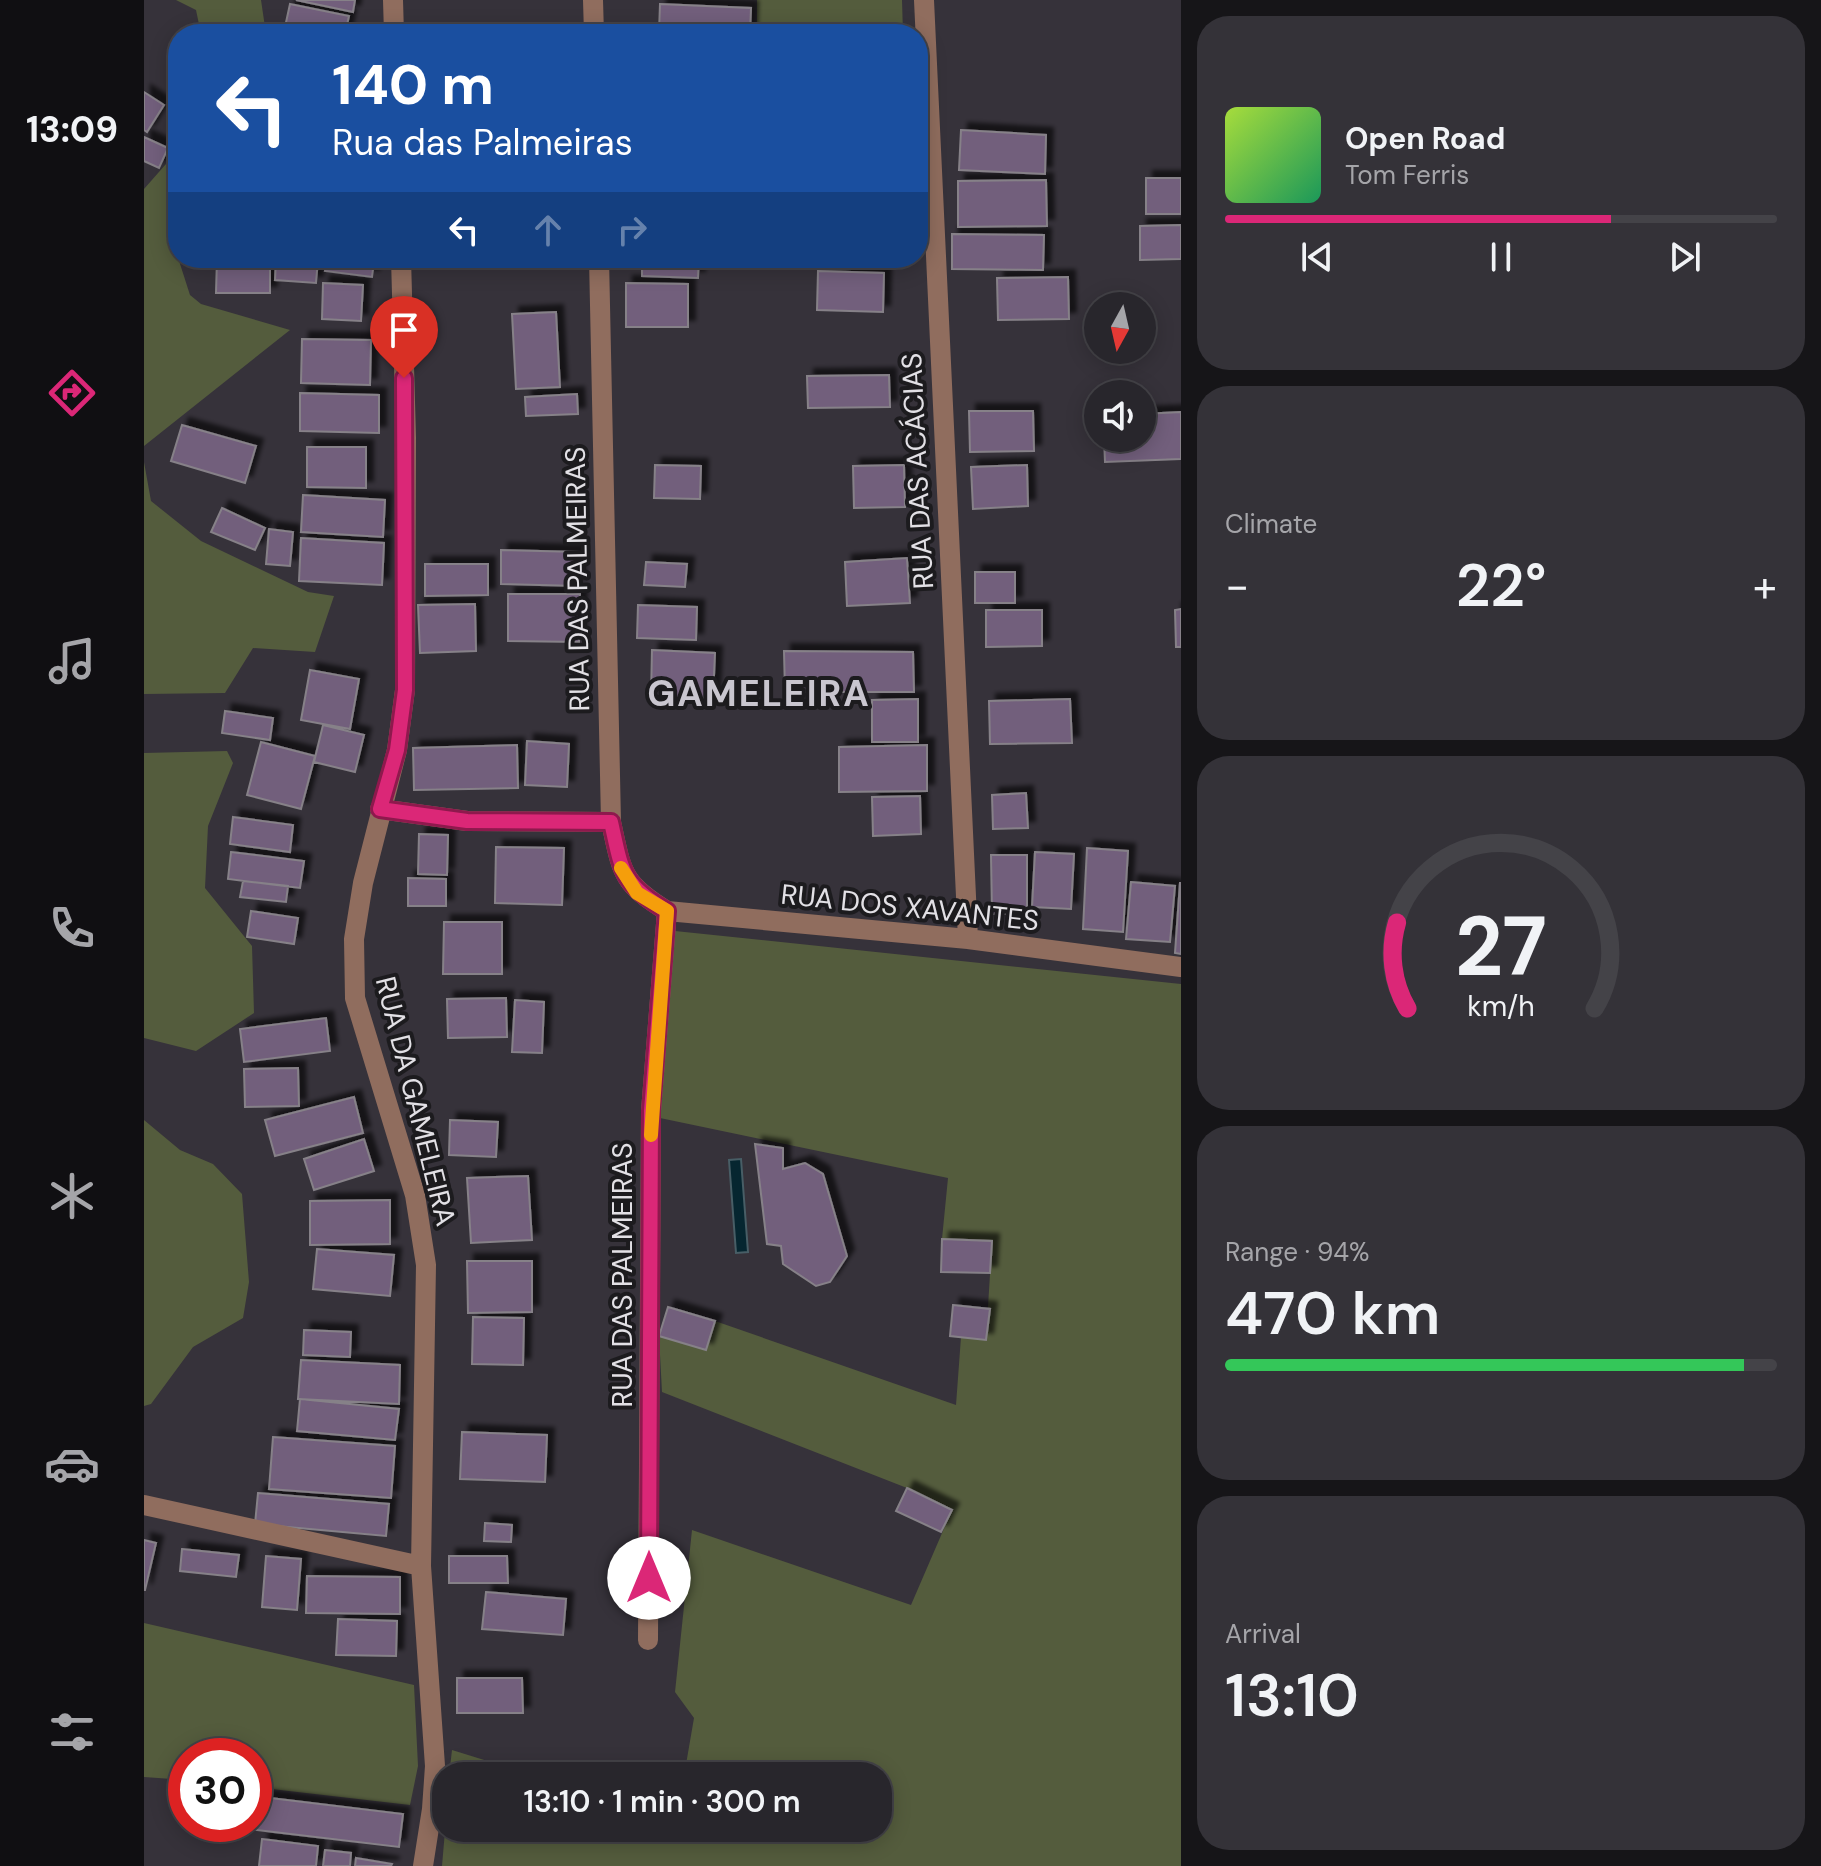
<!DOCTYPE html>
<html lang="en">
<head>
<meta charset="utf-8">
<style>
	:root { --surface:#28262c; --page:#343238; --text:#f1f3f6; --muted:#a5a5a9; --line:#444348; --accent:#db2777 }
	body { margin:0; font-family:"DM Sans",sans-serif; background:var(--page); color:var(--text); height:100vh; display:flex; flex-direction:column; font-size:30px; white-space:nowrap }
	* { box-sizing:border-box; margin:0 }
	p { font-size:26px; color:var(--muted) }
	.icon { flex:none; width:44px; height:44px; fill:none; stroke:currentColor; stroke-width:2; stroke-linecap:round; stroke-linejoin:round }
	.map { position:relative; flex:1; overflow:hidden }
	.sheet { display:flex; flex-direction:column; gap:16px; padding:16px; background:#161518; width:640px }
	.sheet>* { flex:none }
	.banner { position:absolute; left:24px; top:24px; width:760px; height:244px; border-radius:32px; box-shadow:0 4px 20px #0003,0 0 0 2px var(--line); background:#1a4fa0; color:#fff; overflow:hidden }
	.needle { width:52px; rotate:188deg }
	.controls { position:absolute; left:940px; top:292px; display:grid; gap:16px }
	.controls a { display:grid; place-items:center; width:72px; height:72px; border-radius:50%; background:var(--surface); box-shadow:0 4px 20px #0003,0 0 0 2px var(--line); font-size:40px }
	.speed { position:absolute; left:24px; top:1738px; display:flex; gap:16px; font-size:40px; font-weight:700; text-align:center }
	.speed>* { display:grid; place-content:center; width:104px; height:104px; border-radius:50%; background:var(--surface); box-shadow:0 4px 20px #0003,0 0 0 2px var(--line); line-height:1 }
	.speed .limit { border:12px solid #d22; background:#fff; color:#111 }
	.pin { position:absolute; display:grid; place-items:center; width:68px; height:68px; color:#fff; margin:-82px -34px; border-radius:50% 50% 50% 0; rotate:-45deg; box-shadow:0 0 8px #0007 }
	.pin .icon { rotate:45deg }
	.me { position:absolute; width:88px; margin:-44px; rotate:0deg; stroke-linejoin:round; filter:drop-shadow(0 0 6px #0008) }
	.turn { display:flex; align-items:center; gap:28px; height:168px; padding:0 32px; font-size:36px }
	.turn .icon { width:104px; height:104px; stroke-width:2.5 }
	.turn b { display:block; font-size:56px; line-height:68px }
	.lanes { display:flex; align-items:center; height:76px; padding:0 32px; background:#0003; justify-content:center; gap:40px; direction:ltr }
	.lanes .off { opacity:.35 }
	.big { font-size:60px; font-weight:600; line-height:1.1 }
	.sheet .tile { flex:1; display:flex; flex-direction:column; justify-content:center; gap:12px; min-width:0; padding:0 28px; border-radius:32px; background:var(--page) }
	.sheet .dial { align-items:center; gap:0 }
	.dial svg { height:208px; overflow:visible; fill:none; stroke:var(--line); stroke-width:7; stroke-linecap:round; text-anchor:middle }
	.dial text { fill:var(--text); stroke:none }
	.song { display:flex; align-items:center; gap:24px }
	.cover { width:96px; height:96px; border-radius:12px; background:linear-gradient(135deg,hsl(80 70% 55%),hsl(150 70% 35%)) }
	.played { height:8px; border-radius:4px; background:linear-gradient(90deg,var(--accent) 70%,var(--line) 70%) }
	.keys { display:flex; justify-content:space-around; direction:ltr }
	.heat { display:flex; justify-content:space-between; align-items:center; font-size:44px; direction:ltr }
	.charge { height:12px; border-radius:6px; background:linear-gradient(90deg,#34c759 94%,var(--line) 0) }
	.trip { position:absolute; left:288px; top:1762px; width:460px; height:80px; border-radius:32px; background:var(--surface); box-shadow:0 4px 20px #0003,0 0 0 2px var(--line); font-weight:600; line-height:80px; text-align:center }
	main { display:flex; flex:1; min-height:0 }
	.menu { display:flex; flex-direction:column; width:144px; justify-content:space-around; align-items:center; background:#100f12; color:var(--muted) }
	.menu .icon { width:56px; height:56px }
	.menu .selected { color:var(--accent) }
	.menu b { font-size:36px; color:var(--text) }
	.map>svg:first-child { display:block }
	.green { fill:#545c3d }
	.water { fill:#062630; stroke:#485e66; stroke-width:2 }
	.building { fill:#725f7c; stroke:#868188; stroke-width:2; filter:url(#shadow) }
	.lines { fill:none; stroke-linecap:round; stroke-linejoin:round }
	.minor { stroke:#906d5e; stroke-width:20 }
	.route-casing { stroke:#8e194d; stroke-width:20 }
	.route { stroke:#db2777; stroke-width:14 }
	.slow { stroke:#f59e0b; stroke-width:14 }
	.labels { text-anchor:middle; stroke-width:8; stroke-linejoin:round; paint-order:stroke }
	.street-label { font-size:28px; fill:#e2e0e5; stroke:#1c1b1e }
	.district-label { font-size:36px; font-weight:bold; letter-spacing:2px; fill:#c9c6cf; stroke:#1c1b1e }
</style>
</head>
<body>
<main>
<nav class="menu">
<b>13:09</b>
<svg class="icon selected" aria-label="directions" viewBox="0 0 24 24"><path d="M12 3l9 9-9 9-9-9zM9 14v-3h6M13 9l2 2-2 2"/></svg>
<svg class="icon" aria-label="music" viewBox="0 0 24 24"><path d="M9 18V5l10-2v13"/><circle cx="6" cy="18" r="3"/><circle cx="16" cy="16" r="3"/></svg>
<svg class="icon" aria-label="phone" viewBox="0 0 24 24"><path d="M5 4h4l2 5-3 2q2 4 5 5l2-3 5 2v4C11 20 4 13 5 4z"/></svg>
<svg class="icon" aria-label="climate" viewBox="0 0 24 24"><path d="M12 3v18M4 7l16 10M4 17L20 7"/></svg>
<svg class="icon" aria-label="car" viewBox="0 0 24 24"><path d="M5 17H2v-5l4-1 3-4h7l3 4 3 1v5h-3M9 17h6M6 11h13"/><circle cx="7" cy="17" r="2"/><circle cx="17" cy="17" r="2"/></svg>
<svg class="icon" aria-label="filters" viewBox="0 0 24 24"><path d="M4 7h16M4 17h16"/><circle cx="9" cy="7" r="2"/><circle cx="15" cy="17" r="2"/></svg>
</nav>
<div class="map">
<svg width="1037" height="1866" viewBox="0 0 1037 1866">
	<defs>
		<filter id="shadow"><feDropShadow dx="7" dy="-7" stdDeviation="2" flood-color="#0009"/></filter>
	</defs>
	<rect width="100%" height="100%" fill="#36323a"/>
	<path class="green" d="M32,0H117L122,34H57L52,10Z
		M613,0H758L759,34H613Z
		M34,144V236L29,242L46,295L57,304L146,330L0,446V189L29,156Z
		M0,462L7,501L57,541L164,592L190,596L171,652L109,648L81,693L0,694Z
		M83,751L89,763L64,826L61,888L108,946L110,1013L52,1051L0,1038V753Z
		M531,931L1037,984V1866H298L302,1819V1828H734V1776H540L550,1718L531,1692L548,1530L767,1605L808,1510L763,1488L518,1392L515,1336L562,1350L571,1321L812,1405L817,1337L842,1339L848,1242L798,1239L804,1178L516,1118Z
		M0,1120L36,1150L69,1164L98,1194L105,1282L99,1318L49,1347L7,1404L0,1406Z
		M0,1623L270,1685L274,1766L266,1805L110,1787V1756H42V1780L0,1777Z
		M308,1750L392,1776H305Z"/>
	<path class="water" d="M597,1159L604,1252L592,1253L585,1160Z"/>
	<path class="building" d="M152,0H211L209,12Z
		M146,4L205,16L201,34H174L141,27Z
		M516,4L607,8L606,34L515,32Z
		M0,92L20,105L3,132L0,130Z
		M817,130L902,135L901,174L815,170Z
		M0,137L24,148L15,168L0,161Z
		M1002,178H1037V214H1002Z
		M902,180L903,226L814,227V181Z
		M1037,225V259L996,260V226Z
		M808,234L900,235L899,270L808,269Z
		M73,258H126V293H72Z
		M132,258L174,259L172,283L131,280Z
		M183,258L230,262L228,277L181,271Z
		M498,258H555L554,278L498,276Z
		M674,271L740,273L739,312L673,310Z
		M924,277L925,319L854,320L853,278Z
		M179,283L219,285L217,321L178,319Z
		M482,283L544,284V327H482Z
		M412,312L416,387L372,389L368,314Z
		M158,339L227,340L226,385L157,383Z
		M745,375L746,407L664,408L663,376Z
		M156,393L235,395V433L156,431Z
		M433,394L434,414L382,416L381,397Z
		M825,411H889L890,451L826,452Z
		M1037,412V459L961,462L960,438H998V414Z
		M38,425L112,446L101,483L27,461Z
		M163,447H222V488L163,487Z
		M511,465L557,466L556,499L510,498Z
		M760,465L761,507L710,508L709,466Z
		M883,465L884,506L829,509L827,467Z
		M159,495L241,500L239,537L157,532Z
		M78,508L121,528L111,550L67,532Z
		M125,529L149,532L146,566L122,564Z
		M157,538L240,543L238,585L155,581Z
		M357,550L435,552L434,586L357,584Z
		M763,558L766,603L703,606L701,562Z
		M502,562L543,564L541,587L500,585Z
		M281,564H344V595L281,596Z
		M831,572H871V603H831Z
		M364,594H436L435,642L364,641Z
		M331,604L332,651L276,653L274,605Z
		M494,605L553,607L552,640L493,638Z
		M1037,609V647H1032L1031,610Z
		M842,610H898V646L842,647Z
		M508,650L571,653L569,698L507,696Z
		M640,651L769,652L770,692H641Z
		M166,670L215,679L206,729L157,720Z
		M774,699V742H728V700Z
		M926,699L928,743L846,744L845,701Z
		M81,711L129,718L126,740L78,733Z
		M179,725L220,735L211,772L170,762Z
		M383,741L425,744L423,787L381,785Z
		M117,742L171,756L157,809L103,795Z
		M373,745L374,788L270,790L269,748Z
		M783,745V791L695,792V747Z
		M882,793L884,828L849,829L848,795Z
		M776,796L777,834L729,836L728,797Z
		M89,817L149,825L146,852L86,844Z
		M275,834L304,835L303,875L274,874Z
		M352,847L420,848L418,905L351,903Z
		M943,848L984,851L979,932L939,929Z
		M87,852L160,861L156,888L84,879Z
		M891,852L930,854L927,909L888,907Z
		M847,855H883V914H848Z
		M264,878L302,879V906H264Z
		M99,881L144,886L142,902L96,897Z
		M987,882L1031,886L1026,942L982,939Z
		M1036,883H1037V954L1031,953Z
		M107,911L154,918L150,944L103,937Z
		M300,922H358V974H299Z
		M362,998L363,1037L304,1038L303,999Z
		M371,1000L400,1002L398,1053L368,1052Z
		M182,1018L186,1051L100,1062L96,1029Z
		M154,1068L155,1106L101,1107L100,1069Z
		M210,1097L219,1133L131,1156L121,1120Z
		M306,1120L354,1122L352,1157L305,1155Z
		M220,1139L230,1171L170,1190L160,1159Z
		M611,1144L639,1148V1169L661,1163L679,1174L703,1256L686,1282L672,1286L639,1264L637,1246L623,1244Z
		M384,1176L388,1240L327,1243L323,1178Z
		M246,1200V1244L166,1245V1201Z
		M798,1239L848,1241L846,1273L797,1272Z
		M173,1249L250,1255L246,1296L169,1289Z
		M323,1261H388V1312L324,1313Z
		M809,1305L846,1309L842,1340L806,1336Z
		M524,1307L571,1321L562,1350L515,1336Z
		M329,1317L380,1318L379,1365L328,1364Z
		M160,1330L207,1332L206,1357L159,1355Z
		M157,1360L256,1365L255,1404L154,1399Z
		M156,1399L255,1409L251,1440L153,1431Z
		M318,1432L403,1435L401,1482L316,1479Z
		M129,1437L251,1446L247,1498L125,1489Z
		M763,1488L808,1510L797,1532L752,1511Z
		M114,1493L245,1504L242,1536L111,1524Z
		M341,1523L368,1525L367,1542L340,1541Z
		M0,1540L12,1543L1,1590H0Z
		M38,1549L95,1555L92,1577L36,1571Z
		M122,1556L157,1559L153,1610L118,1607Z
		M305,1556H363L364,1583H305Z
		M163,1576L256,1577V1614L162,1613Z
		M342,1592L422,1599L419,1635L338,1629Z
		M194,1619L253,1621L252,1656L192,1655Z
		M313,1678H378L379,1713H313Z
		M110,1796L259,1814L255,1847L96,1828L97,1824H110Z
		M118,1839L174,1846L172,1866H115Z
		M181,1850L207,1853L206,1866H179Z
		M212,1858L248,1864L247,1866H211Z"/>
	<g class="lines">
		<path class="minor" d="M249,0L250,34
			M449,0L450,34
			M780,0L824,939
			M257,258L262,438L261,690L253,750L219,883L210,939L211,998L271,1195L282,1265L277,1566L291,1766L288,1809L279,1866
			M455,258L467,822C478,872 477,883 523,911L824,939L1037,967
			M236,809L323,821L467,822
			M0,1505L277,1566
			M504,1640L507,1111L523,911"/>
	</g>
	<g class="lines">
		<defs>
			<path id="route" d="M260,378L261,690L253,750L236,809L323,821L467,822C478,871 477,884 523,911L507,1111L505,1578"/>
		</defs>
		<use href="#route" class="route-casing"/>
		<use href="#route" class="route"/>
		<path class="slow" d="M477,868L493,893L523,911L507,1135"/>
	</g>
	<g class="labels">
		<g class="street-label">
			<text transform="translate(773 471) rotate(-93)" y="10">RUA DAS ACÁCIAS</text>
			<text transform="translate(433 579) rotate(-91)" y="10">RUA DAS PALMEIRAS</text>
			<text transform="translate(766 907) rotate(6)" y="10">RUA DOS XAVANTES</text>
			<text transform="translate(272 1101) rotate(76)" y="10">RUA DA GAMELEIRA</text>
			<text transform="translate(478 1275) rotate(-90)" y="10">RUA DAS PALMEIRAS</text>
		</g>
		<g class="district-label">
			<text x="615" y="706">GAMELEIRA</text>
		</g>
	</g>
</svg>
<div class="controls">
<a><svg class="needle" viewBox="-14 -14 28 28"><path d="M0-13l5 13h-10z" fill="#e53935"/><path d="M0 13l5-13h-10z" fill="#a5a5a9"/></svg></a>
<a><svg class="icon" aria-label="sound" viewBox="0 0 24 24"><path d="M4 9h4l5-4v14l-5-4H4zM17 9q2 3 0 6"/></svg></a>
</div>
<div class="speed"><div class="limit">30</div></div>
<div class="pin" style="left:260px;top:378px;background:#d93025"><svg class="icon" aria-label="arrive" viewBox="0 0 24 24"><path d="M6 21V4h12l-3 4 3 4H6"/></svg></div>
<svg class="me" style="left:505px;top:1578px" viewBox="-20 -20 40 40"><circle r="19" fill="#fff"/><path d="M0-13L10 11 0 6-10 11z" fill="#db2777"/></svg>
<div class="trip">13:10 · 1 min · 300 m</div>
<div class="banner">
<div class="turn"><svg class="icon" aria-label="left" viewBox="0 0 24 24"><path d="M17 20v-9H6M10 6l-5 5 5 5"/></svg><div><b>140 m</b>Rua das Palmeiras</div></div>
<div class="lanes"><svg class="icon" aria-label="left" viewBox="0 0 24 24"><path d="M17 20v-9H6M10 6l-5 5 5 5"/></svg><svg class="icon off" aria-label="ahead" viewBox="0 0 24 24"><path d="M12 20V5M6 11l6-6 6 6"/></svg><svg class="icon off" aria-label="right" viewBox="0 0 24 24"><path d="M7 20v-9h11M14 6l5 5-5 5"/></svg></div>
</div>
</div>
<section class="sheet">
<div class="tile">
<div class="song"><i class="cover"></i><div><b>Open Road</b><p>Tom Ferris</p></div></div>
<div class="played"></div>
<div class="keys"><svg class="icon" aria-label="previous" viewBox="0 0 24 24"><path d="M18 5L8 12l10 7zM5 5v14"/></svg><svg class="icon" aria-label="pause" viewBox="0 0 24 24"><path d="M8 5v14M16 5v14"/></svg><svg class="icon" aria-label="next" viewBox="0 0 24 24"><path d="M6 5l10 7-10 7zM19 5v14"/></svg></div>
</div>
<div class="tile"><p>Climate</p>
<div class="heat"><a>−</a><b class="big">22°</b><a>+</a></div>
</div>
<div class="tile dial"><svg viewBox="0 0 100 80">
<path d="M14 69A42 42 0 1 1 86 69"/>
<path d="M14 69A42 42 0 0 1 10 36" stroke="#db2777"/>
<text x="50" y="56" font-size="32" font-weight="700">27</text>
<text x="50" y="72" font-size="11">km/h</text>
</svg></div>
<div class="tile"><p>Range · 94%</p><b class="big">470 km</b><div class="charge"></div></div>
<div class="tile"><p>Arrival</p><b class="big">13:10</b></div>
</section>
</main>
</body>
</html>
